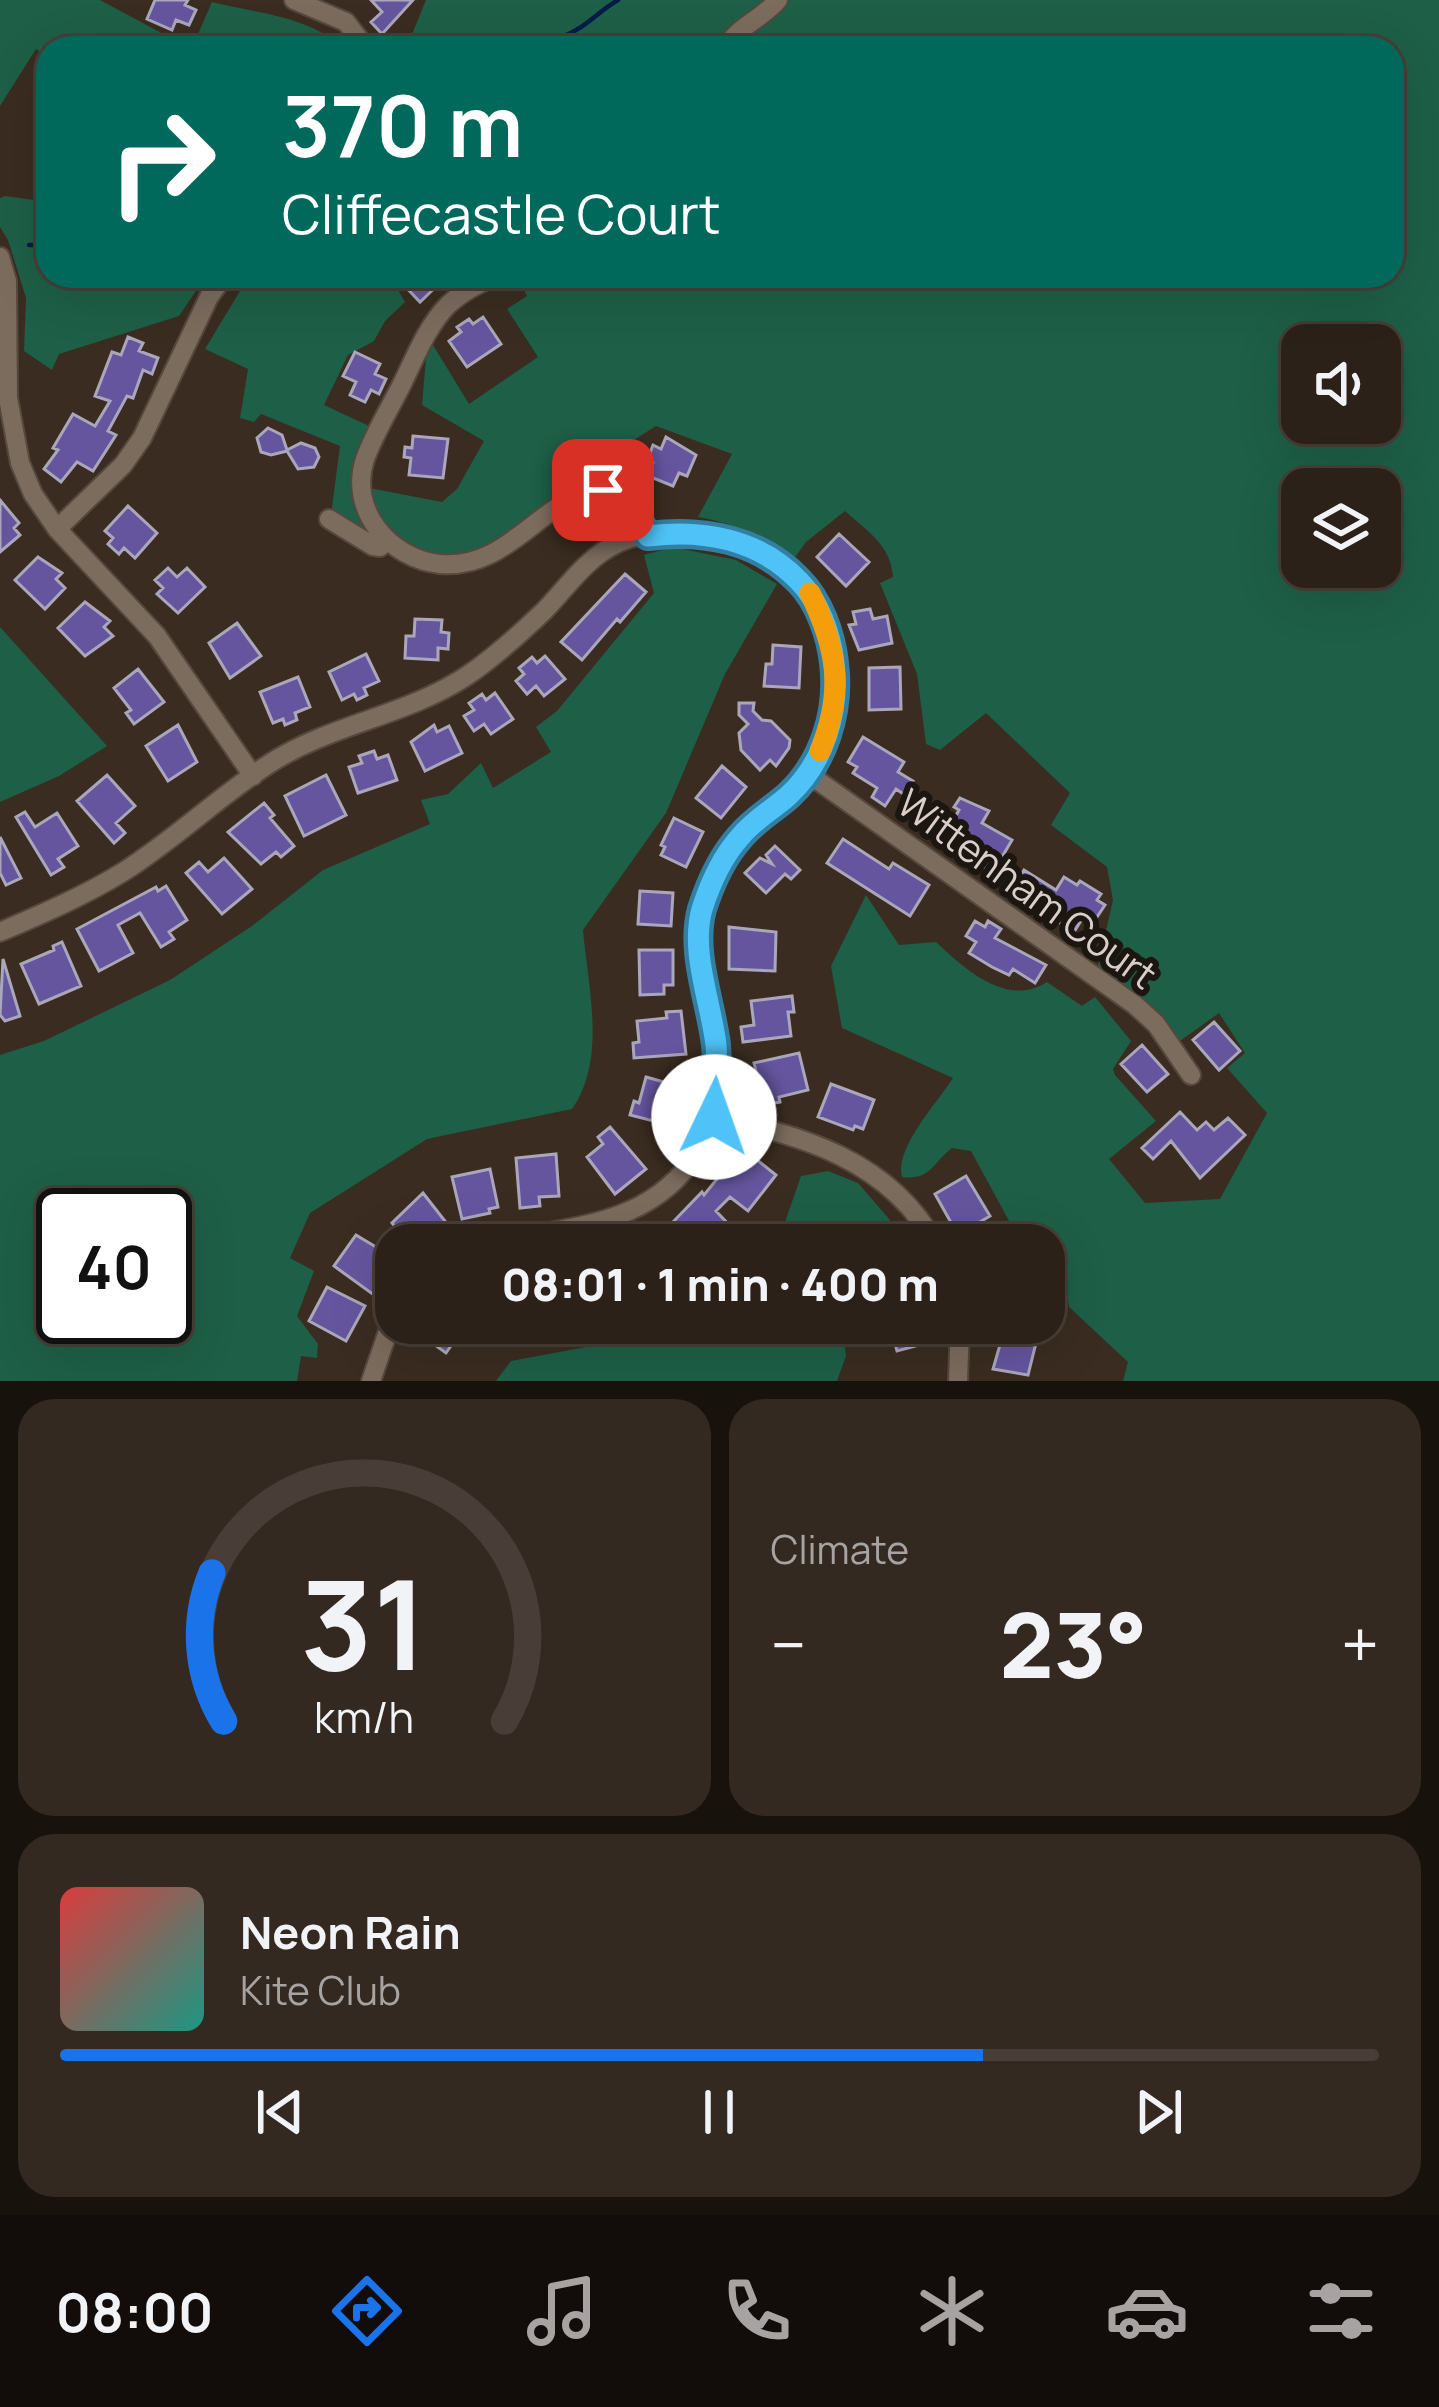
<!DOCTYPE html>
<html lang="en">
<head>
<meta charset="utf-8">
<style>
	:root { --surface:#2c2118; --page:#342921; --text:#f1f3f6; --muted:#a6a3a2; --line:#483e37; --accent:#1a73e8 }
	body { margin:0; font-family:Manrope,sans-serif; background:var(--page); color:var(--text); height:100vh; display:flex; flex-direction:column; font-size:45px; white-space:nowrap }
	* { box-sizing:border-box; margin:0 }
	p { font-size:39px; color:var(--muted) }
	.icon { flex:none; width:66px; height:66px; fill:none; stroke:currentColor; stroke-width:2; stroke-linecap:round; stroke-linejoin:round }
	.map { position:relative; height:1381px; overflow:hidden }
	.drawer { display:flex; flex-direction:column; gap:18px; padding:18px; background:#18120d; flex:1 }
	.drawer>* { flex:none }
	.hud { position:absolute; left:36px; top:36px; width:1368px; height:252px; border-radius:36px; box-shadow:0 12px 48px #0002,0 0 0 3px var(--line); background:#00695c; color:#fff; overflow:hidden }
	.controls { position:absolute; left:1281px; top:324px; display:grid; gap:24px }
	.controls a { display:grid; place-items:center; width:120px; height:120px; border-radius:24px; background:var(--surface); box-shadow:0 12px 48px #0002,0 0 0 3px var(--line); font-size:60px }
	.speed { position:absolute; left:36px; top:1188px; display:flex; gap:24px; font-size:60px; font-weight:700; text-align:center }
	.speed>* { display:grid; place-content:center; width:156px; height:156px; border-radius:50%; background:var(--surface); box-shadow:0 12px 48px #0002,0 0 0 3px var(--line); line-height:1 }
	.speed .limit { border:6px solid #111; border-radius:18px; background:#fff; color:#111 }
	.pin { position:absolute; display:grid; place-items:center; width:102px; height:102px; color:#fff; margin:-51px; border-radius:24px; box-shadow:0 6px 18px #0006 }
	.me { position:absolute; width:132px; margin:-66px; rotate:3deg; stroke-linejoin:round; filter:drop-shadow(0 0 9px #0008) }
	.turn { display:flex; align-items:center; gap:42px; height:252px; padding:0 48px; font-size:54px }
	.turn .icon { width:156px; height:156px; stroke-width:2.5 }
	.turn b { display:block; font-size:84px; line-height:102px }
	.big { font-size:90px; font-weight:800; line-height:1.1 }
	.drawer .tile { flex:1; display:flex; flex-direction:column; justify-content:center; gap:18px; min-width:0; padding:0 42px; border-radius:36px; background:var(--page) }
	.drawer .dial { align-items:center; gap:0 }
	.dial svg { height:312px; overflow:visible; fill:none; stroke:var(--line); stroke-width:7; stroke-linecap:round; text-anchor:middle }
	.dial text { fill:var(--text); stroke:none }
	.song { display:flex; align-items:center; gap:36px }
	.cover { width:144px; height:144px; border-radius:18px; background:linear-gradient(135deg,hsl(0 70% 55%),hsl(170 70% 35%)) }
	.played { height:12px; border-radius:6px; background:linear-gradient(90deg,var(--accent) 70%,var(--line) 70%) }
	.keys { display:flex; justify-content:space-around; direction:ltr }
	.heat { display:flex; justify-content:space-between; align-items:center; font-size:66px; direction:ltr }
	.drawer .tiles { flex:1; display:grid; gap:18px; grid-template-columns:1fr 1fr }
	.tile:last-child { grid-column:span 2 }
	.trip { position:absolute; left:375px; top:1224px; width:690px; height:120px; border-radius:36px; background:var(--surface); box-shadow:0 12px 48px #0002,0 0 0 3px var(--line); font-weight:800; line-height:120px; text-align:center }
	.dock { display:flex; height:192px; justify-content:space-around; align-items:center; background:#120d0a; color:var(--muted) }
	.dock .icon { width:84px; height:84px }
	.dock .active { color:var(--accent) }
	.dock b { font-size:54px; color:var(--text) }
	.map>svg:first-child { display:block }
	.green { fill:#1e5f47; fill-rule:evenodd }
	.lines { fill:none; stroke-linecap:round; stroke-linejoin:round }
	.stream { stroke:#011c4a; stroke-width:4.5 }
	.building { fill:#65559f; stroke:#aaa7bb; stroke-width:3 }
	.minor-casing { stroke:#55483e; stroke-width:22 }
	.minor { stroke:#7c6c5e; stroke-width:18 }
	.route-casing { stroke:#337fa1; stroke-width:30 }
	.route { stroke:#4fc3f7; stroke-width:21 }
	.slow { stroke:#f59e0b; stroke-width:21 }
	.labels { text-anchor:middle; stroke-width:12; stroke-linejoin:round; paint-order:stroke }
	.street-label { font-size:39px; fill:#d9cfc8; stroke:#1c1610 }
</style>
</head>
<body>
<div class="map">
<svg width="1439" height="1381" viewBox="0 0 1439 1381">
	<rect width="100%" height="100%" fill="#3a2c20"/>
	<path class="green" d="M0,0H100L180,43L198,34L212,2C254,13 311,16 342,48H48V57L36,49L0,106Z
		M426,0H1439V1381H1123L1128,1362L1069,1307L1066,1281L1044,1259V1245H1029L1014,1230L971,1151L952,1148C933,1162 931,1181 902,1177C894,1149 937,1103 953,1078L842,1028L831,966L866,895L899,945L936,942C965,969 1007,1008 1047,982L1082,1006L1095,997L1131,1041L1113,1069L1115,1075L1156,1121L1109,1159L1145,1203L1220,1199L1267,1113L1227,1068L1245,1053L1219,1013L1180,1041L1138,996L1098,966L1113,900L1107,867L1051,825L1070,793L986,713L940,750L926,744L917,674L880,583L893,577C891,545 867,531 845,511L806,542L793,560C763,536 737,524 698,517L732,454L656,426L634,440V470L649,479L641,502L610,485L483,550C447,561 396,555 376,517C372,509 371,496 369,488L442,502L457,489L484,441L422,405L426,358L433,345L469,404L538,357L507,309L527,296L517,276H1392V48H393L413,32ZM1302,345H1380V423H1302ZM1302,489H1380V567H1302Z
		M5,196L48,202V276H206L179,316L59,354L52,370L24,351L26,298L8,240L0,227V198Z
		M249,276H395L393,281L405,302L385,321L374,341L348,355L324,405L369,426C349,473 346,487 367,536L331,515L340,446L261,414L254,422L240,418L248,369L205,349Z
		M673,547L736,560L777,584L725,674L666,813L583,930C588,988 607,1059 572,1109L427,1139L310,1213L290,1258L314,1271L297,1316L318,1344L317,1358L301,1356L297,1381H0V1055L44,1041L170,980L252,926L323,870L430,824L421,800L448,794L481,763L493,788L551,752L536,727L557,711L654,593L644,555ZM165,1215V1317H63V1215Z
		M0,627L107,746L59,776L0,802Z
		M828,1171L858,1183L890,1220L862,1245H745L785,1222L801,1176Z
		M626,1323H842L846,1356L837,1381H496L511,1361L629,1339Z"/>
	<g class="lines">
		<path class="stream" d="M431,37C472,33 527,46 563,36C583,30 600,10 618,0
			M29,245L48,246"/>
	</g>
	<path class="building" d="M155,0H188L185,5L196,10L189,25L176,20L172,30L147,19Z
		M371,0H413L382,34L371,22L382,12Z
		M407,276H447L420,302L401,282Z
		M483,317L501,344L467,367L449,341L461,332L457,327L469,319L473,324Z
		M128,337L143,343L139,351L158,358L152,374L143,370L133,398L127,396L108,431L116,435L93,471L77,462L61,482L44,469L58,450L53,448L73,414L95,426L110,401L95,396L112,352L121,355Z
		M355,352L380,364L375,374L386,379L379,394L371,390L365,402L350,395L356,382L343,376Z
		M268,428L282,435L287,450L301,443L315,448L319,457L314,467L298,469L287,451L271,455L261,452L257,438Z
		M413,436L448,439L443,478L409,475L411,458L404,457L405,447L412,448Z
		M666,437L696,455L687,476L679,473L673,486L648,476L653,463L647,461L653,445L661,449Z
		M0,500L19,523L14,528L20,535L0,552Z
		M128,506L157,533L135,558L124,548L119,554L108,544L113,538L105,531Z
		M839,534L869,562L846,586L817,557Z
		M38,557L62,573L56,579L65,588L45,609L15,580Z
		M168,568L177,577L187,568L205,587L178,613L157,594L163,588L155,580Z
		M625,574L646,592L620,622L617,619L582,660L561,642Z
		M85,602L110,621L104,627L113,636L85,656L58,628Z
		M870,609L873,619L887,616L892,643L859,650L849,625L856,624L853,612Z
		M415,619L442,620L441,632L449,633L448,649L438,648V660L405,658L406,636H414Z
		M237,623L261,656L230,678L209,643Z
		M773,645L801,647L799,688L764,686L766,664H772Z
		M366,654L379,681L364,688L367,695L357,700L354,694L342,700L329,672Z
		M545,656L565,679L544,696L536,686L527,694L516,681L524,674L519,668L532,657L537,663Z
		M900,667L901,709L869,710V668Z
		M138,669L164,702L134,724L126,713L131,710L114,688Z
		M298,677L310,707L295,713L297,720L285,725L283,719L273,723L260,692Z
		M495,693L513,719L491,734L484,724L474,731L464,716L474,710L469,703L482,694L486,700Z
		M739,703H754L753,711L762,720L771,721L790,740L789,748L776,766L770,760L760,770L741,750L739,733L748,724L739,715Z
		M178,725L197,762L168,781L146,746Z
		M434,725L437,732L449,726L462,753L425,771L411,742Z
		M863,737L904,762L898,772L913,781L905,795L896,789L885,806L872,797L877,788L853,773L857,767L848,762Z
		M374,751L377,759L388,755L397,780L358,793L349,767L362,763L359,756Z
		M722,766L746,787L721,818L696,798Z
		M107,775L135,806L116,823L125,833L114,843L77,801Z
		M326,775L346,815L304,836L285,796Z
		M960,798L989,811L982,823L1012,840L992,874L961,848L957,855L942,846L954,825L951,824L959,810L954,807Z
		M264,803L274,815L270,818L294,846L281,857L276,852L261,864L228,832Z
		M25,812L35,827L57,813L78,846L58,859L64,867L51,875L16,817Z
		M674,818L703,832L686,867L661,855L665,847L661,845Z
		M0,837L21,878L6,885L0,873Z
		M843,839L889,869L893,863L929,885L910,916L827,863Z
		M775,846L800,870L791,879L785,874L766,893L745,873L760,858L772,864L766,855Z
		M224,858L252,889L222,914L186,873L199,862L208,872Z
		M1024,870L1056,890L1064,877L1077,885L1080,881L1101,894L1097,900L1105,905L1097,917L1087,911L1074,932L1041,911L1045,904L1015,884Z
		M166,886L187,920L169,932L174,939L161,947L140,913L118,925L133,953L99,971L77,929L156,887L158,891Z
		M640,891L673,893L671,926L638,924Z
		M975,921L985,927L988,921L1001,929L995,938L1046,965L1035,983L1013,969L1009,975L992,967L969,953L976,942L966,936Z
		M729,927L776,932L775,971L729,969Z
		M62,942L81,986L39,1004L21,964L54,950L53,946Z
		M639,950H673V985H664V994L640,995Z
		M3,959L20,1016L5,1021L0,1015Z
		M792,996L794,1012H788L791,1036L743,1042L741,1027L754,1025L751,1001Z
		M681,1011L686,1054L634,1058L633,1043L639,1042L637,1021L667,1018L666,1012Z
		M1214,1022L1240,1051L1219,1070L1193,1040Z
		M1142,1045L1168,1074L1147,1092L1121,1064Z
		M799,1053L808,1090L779,1097L780,1102L764,1105L754,1063Z
		M646,1077L693,1090L689,1104L676,1100L669,1125L630,1115L634,1101L639,1103Z
		M831,1084L874,1100L863,1129L855,1126L853,1130L818,1117Z
		M1180,1112L1197,1130L1206,1122L1214,1130L1228,1118L1245,1135L1200,1178L1171,1141L1153,1159L1142,1148Z
		M610,1127L646,1169L615,1194L587,1157L603,1144L598,1137Z
		M742,1148L776,1175L748,1211L730,1197L716,1211L733,1229L717,1245H697L671,1224L702,1192L704,1195Z
		M556,1154L559,1196L539,1197L540,1206L520,1208L516,1158Z
		M490,1169L498,1207L489,1209L490,1213L462,1219L452,1177Z
		M966,1176L990,1216L958,1235L935,1194Z
		M423,1193L448,1225L417,1245H409L392,1223Z
		M356,1235L396,1259V1267L374,1295L334,1266Z
		M327,1287L365,1306L346,1341L309,1321Z
		M425,1323H467L446,1353L418,1333Z
		M871,1323H926L931,1342L897,1351L892,1332L875,1337Z
		M1004,1331L1033,1336L1032,1343H1036L1028,1375L993,1369Z"/>
	<g class="lines">
		<defs>
			<path id="minor" d="M294,0L346,22L366,48
				M725,48C737,27 762,19 778,0
				M0,257L7,281L8,398L20,463L33,494L57,529L157,636L253,776
				M495,276C478,284 462,292 448,305C427,326 415,358 402,384C390,408 374,434 365,459C348,510 390,559 440,564C512,570 545,492 603,490L629,503L648,535
				M329,519L373,546L380,547L387,541
				M57,529L123,465L142,438L209,297L224,276
				M807,773L1135,1005L1156,1024L1191,1075
				M0,932C42,914 84,896 123,872C174,840 218,797 269,764C330,724 407,716 468,675C496,656 521,633 545,610C568,586 587,557 618,543C653,528 699,529 734,541C778,557 807,583 824,625C847,684 835,748 790,793C784,800 775,804 768,810C736,836 709,873 701,915C697,937 701,957 705,978C716,1041 731,1107 690,1163C640,1232 552,1227 476,1245
				M714,1117C800,1134 891,1161 936,1245
				M371,1381L396,1308
				M958,1381L960,1323"/>
		</defs>
		<use href="#minor" class="minor-casing"/>
		<use href="#minor" class="minor"/>
	</g>
	<g class="lines">
		<defs>
			<path id="route" d="M603,490L628,503L648,536C703,529 759,539 799,581C819,601 831,635 834,663C840,711 824,763 788,796C772,810 754,820 740,837C722,857 710,884 702,909C690,952 711,1002 716,1045C718,1070 716,1092 714,1117"/>
		</defs>
		<use href="#route" class="route-casing"/>
		<use href="#route" class="route"/>
		<path class="slow" d="M810,593C838,650 844,692 820,751"/>
	</g>
	<g class="labels">
		<g class="street-label">
			<text transform="translate(1027 889) rotate(36)" y="14">Wittenham Court</text>
		</g>
	</g>
</svg>
<div class="controls">
<a><svg class="icon" aria-label="sound" viewBox="0 0 24 24"><path d="M4 9h4l5-4v14l-5-4H4zM17 9q2 3 0 6"/></svg></a>
<a><svg class="icon" aria-label="layers" viewBox="0 0 24 24"><path d="M12 4l9 5-9 5-9-5zM3 14l9 5 9-5"/></svg></a>
</div>
<div class="speed"><div class="limit">40</div></div>
<div class="pin" style="left:603px;top:490px;background:#d93025"><svg class="icon" aria-label="arrive" viewBox="0 0 24 24"><path d="M6 21V4h12l-3 4 3 4H6"/></svg></div>
<svg class="me" style="left:714px;top:1117px" viewBox="-20 -20 40 40"><circle r="19" fill="#fff"/><path d="M0-13L10 11 0 6-10 11z" fill="#4fc3f7"/></svg>
<div class="trip">08:01 · 1 min · 400 m</div>
<div class="hud">
<div class="turn"><svg class="icon" aria-label="right" viewBox="0 0 24 24"><path d="M7 20v-9h11M14 6l5 5-5 5"/></svg><div><b>370 m</b>Cliffecastle Court</div></div>
</div>
</div>
<section class="drawer">
<div class="tiles">
<div class="tile dial"><svg viewBox="0 0 100 80">
<path d="M14 69A42 42 0 1 1 86 69"/>
<path d="M14 69A42 42 0 0 1 11 31" stroke="#1a73e8"/>
<text x="50" y="56" font-size="32" font-weight="700">31</text>
<text x="50" y="72" font-size="11">km/h</text>
</svg></div>
<div class="tile"><p>Climate</p>
<div class="heat"><a>−</a><b class="big">23°</b><a>+</a></div>
</div>
<div class="tile">
<div class="song"><i class="cover"></i><div><b>Neon Rain</b><p>Kite Club</p></div></div>
<div class="played"></div>
<div class="keys"><svg class="icon" aria-label="previous" viewBox="0 0 24 24"><path d="M18 5L8 12l10 7zM5 5v14"/></svg><svg class="icon" aria-label="pause" viewBox="0 0 24 24"><path d="M8 5v14M16 5v14"/></svg><svg class="icon" aria-label="next" viewBox="0 0 24 24"><path d="M6 5l10 7-10 7zM19 5v14"/></svg></div>
</div>
</div>
</section>
<nav class="dock">
<b>08:00</b>
<svg class="icon active" aria-label="directions" viewBox="0 0 24 24"><path d="M12 3l9 9-9 9-9-9zM9 14v-3h6M13 9l2 2-2 2"/></svg>
<svg class="icon" aria-label="music" viewBox="0 0 24 24"><path d="M9 18V5l10-2v13"/><circle cx="6" cy="18" r="3"/><circle cx="16" cy="16" r="3"/></svg>
<svg class="icon" aria-label="phone" viewBox="0 0 24 24"><path d="M5 4h4l2 5-3 2q2 4 5 5l2-3 5 2v4C11 20 4 13 5 4z"/></svg>
<svg class="icon" aria-label="climate" viewBox="0 0 24 24"><path d="M12 3v18M4 7l16 10M4 17L20 7"/></svg>
<svg class="icon" aria-label="car" viewBox="0 0 24 24"><path d="M5 17H2v-5l4-1 3-4h7l3 4 3 1v5h-3M9 17h6M6 11h13"/><circle cx="7" cy="17" r="2"/><circle cx="17" cy="17" r="2"/></svg>
<svg class="icon" aria-label="filters" viewBox="0 0 24 24"><path d="M4 7h16M4 17h16"/><circle cx="9" cy="7" r="2"/><circle cx="15" cy="17" r="2"/></svg>
</nav>
</body>
</html>
